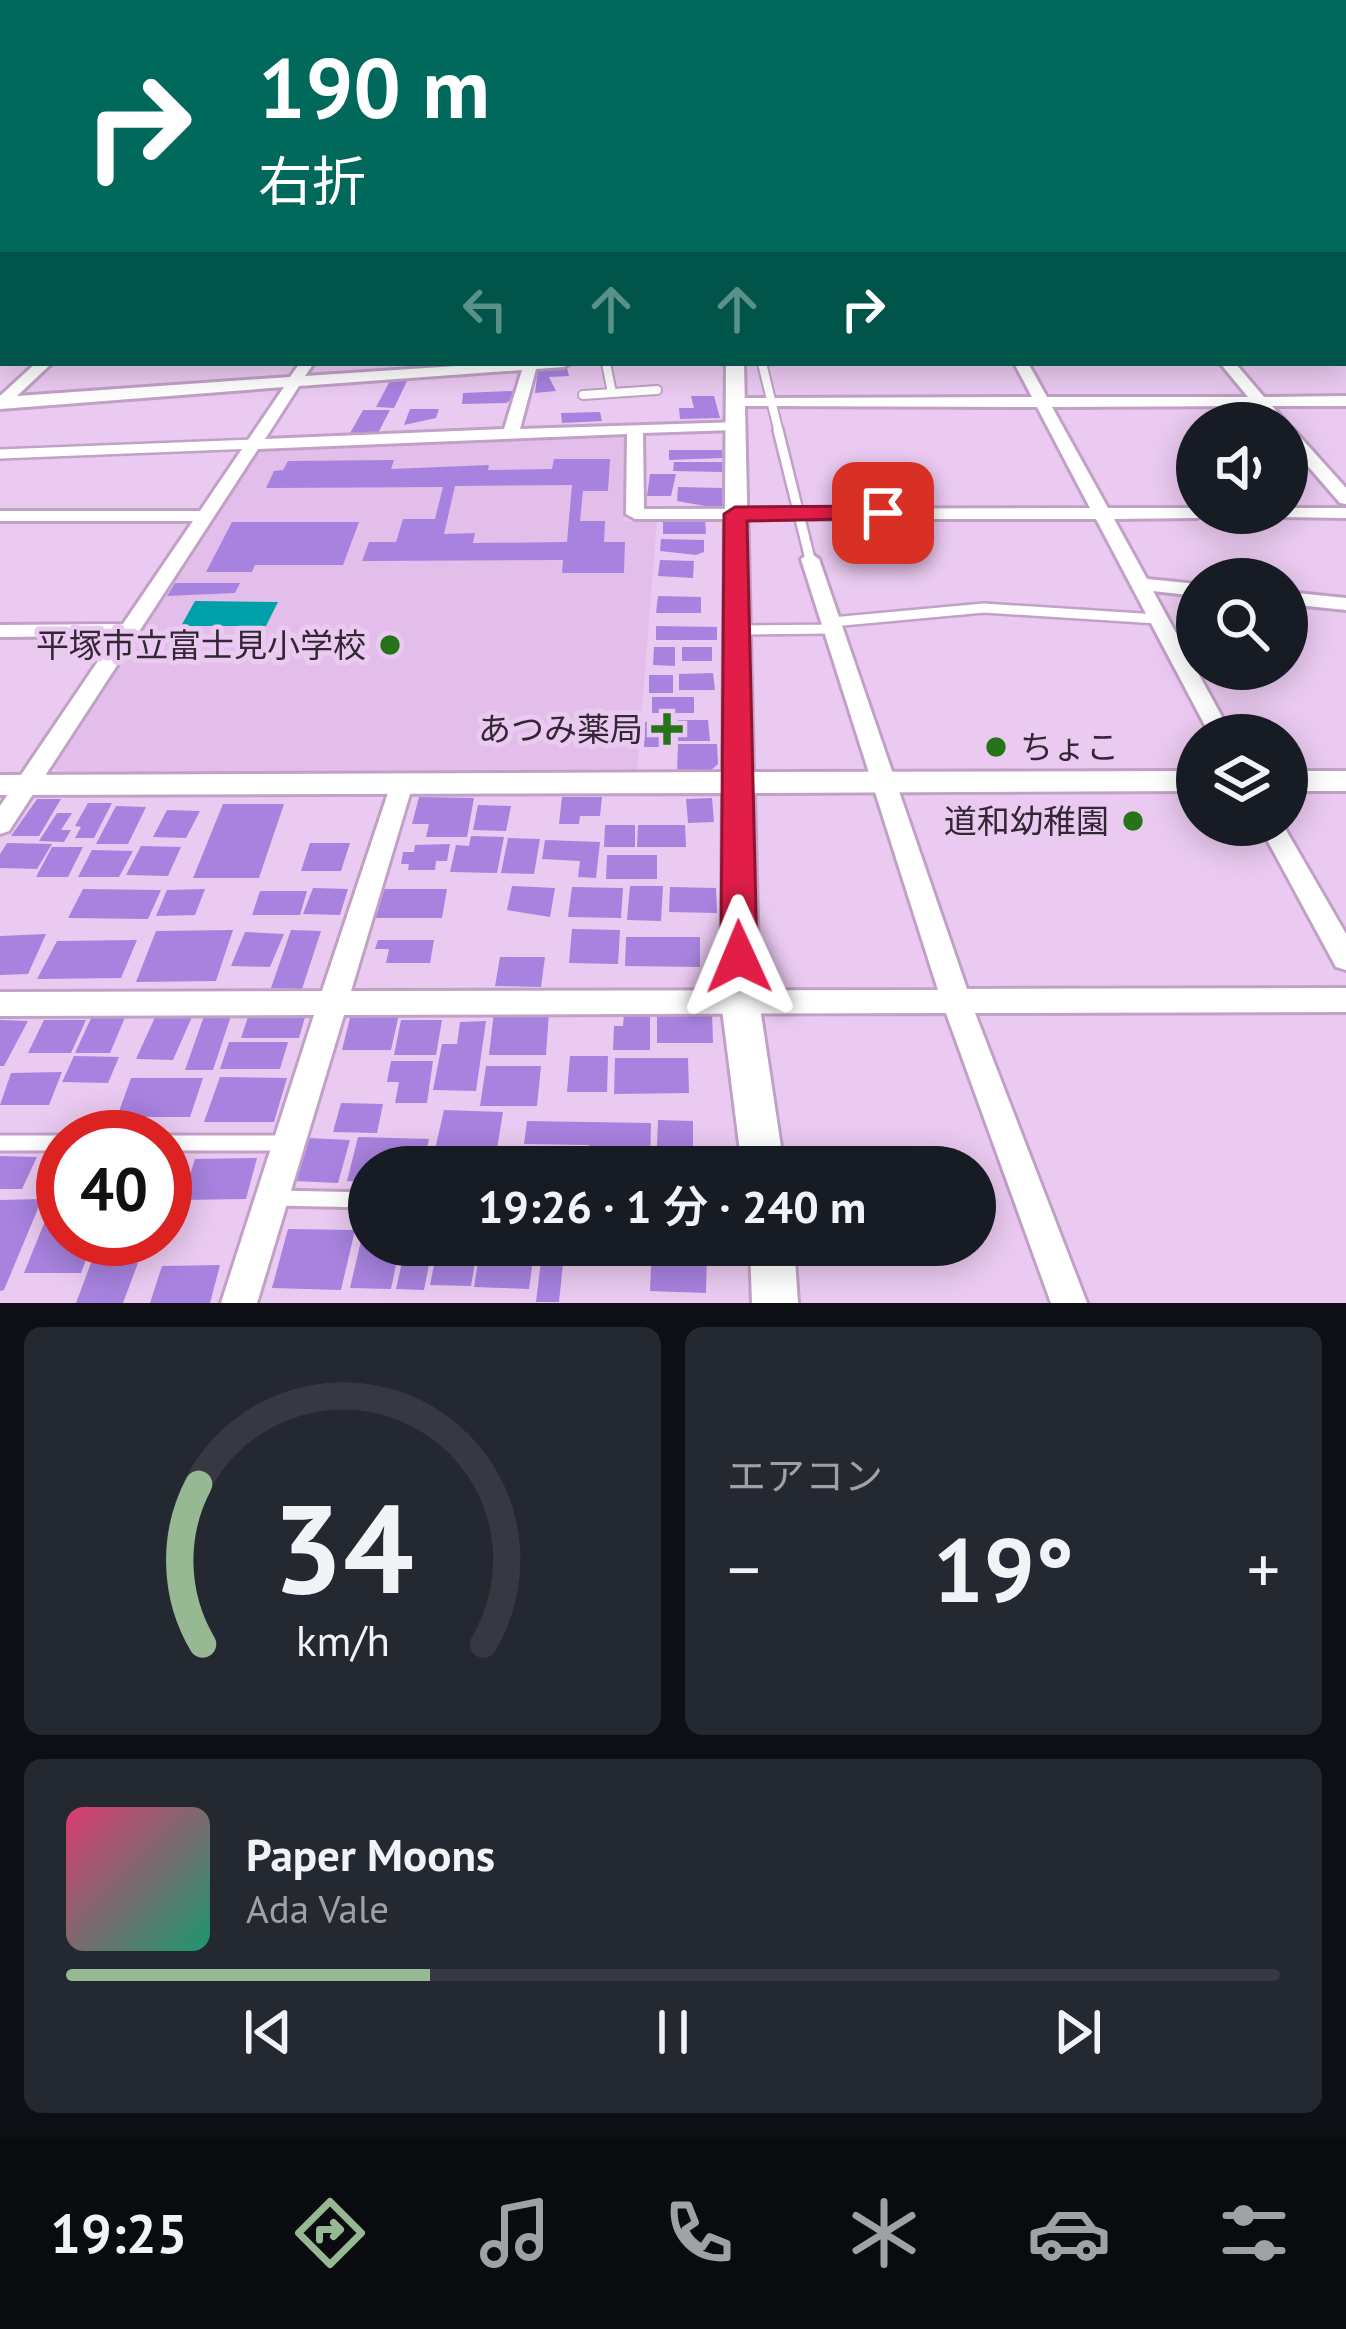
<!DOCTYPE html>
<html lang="ja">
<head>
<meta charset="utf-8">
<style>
	:root { --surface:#171b24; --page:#242831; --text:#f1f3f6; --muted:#9ea1a6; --line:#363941; --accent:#96b993 }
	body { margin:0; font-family:"PT Sans","Noto Sans JP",sans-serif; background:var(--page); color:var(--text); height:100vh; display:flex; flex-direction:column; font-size:45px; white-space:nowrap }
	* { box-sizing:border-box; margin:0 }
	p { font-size:39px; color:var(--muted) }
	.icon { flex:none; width:66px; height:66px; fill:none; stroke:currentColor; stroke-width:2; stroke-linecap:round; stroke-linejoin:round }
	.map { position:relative; height:1303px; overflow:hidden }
	.panel { display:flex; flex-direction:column; gap:24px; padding:24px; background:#0d0f14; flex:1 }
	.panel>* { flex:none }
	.banner { position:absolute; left:0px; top:0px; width:1347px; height:366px; box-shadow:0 6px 30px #0003; background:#00695c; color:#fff; overflow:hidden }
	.tools { position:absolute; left:1176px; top:402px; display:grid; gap:24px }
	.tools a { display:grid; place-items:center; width:132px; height:132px; border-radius:50%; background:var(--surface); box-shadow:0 6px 30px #0003; font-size:60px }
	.speed { position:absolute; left:36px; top:1110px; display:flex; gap:24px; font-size:60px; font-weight:700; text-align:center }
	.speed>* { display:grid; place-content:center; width:156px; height:156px; border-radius:50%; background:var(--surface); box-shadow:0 6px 30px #0003; line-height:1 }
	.speed .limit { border:18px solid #d22; background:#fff; color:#111 }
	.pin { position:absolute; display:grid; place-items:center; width:102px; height:102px; color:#fff; margin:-51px; border-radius:24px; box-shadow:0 6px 18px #0006 }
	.me { position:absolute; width:132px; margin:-66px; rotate:359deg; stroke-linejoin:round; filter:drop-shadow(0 0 9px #0008) }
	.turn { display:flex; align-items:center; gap:42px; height:252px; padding:0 60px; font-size:54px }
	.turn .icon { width:156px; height:156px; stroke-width:2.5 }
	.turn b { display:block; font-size:84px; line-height:102px }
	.lanes { display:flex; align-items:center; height:114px; padding:0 60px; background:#0003; justify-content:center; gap:60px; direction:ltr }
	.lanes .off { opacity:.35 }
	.big { font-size:90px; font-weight:600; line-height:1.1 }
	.panel .card { flex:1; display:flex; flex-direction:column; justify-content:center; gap:18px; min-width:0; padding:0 42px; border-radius:18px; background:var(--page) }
	.panel .dial { align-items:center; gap:0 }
	.dial svg { height:312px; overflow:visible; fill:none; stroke:var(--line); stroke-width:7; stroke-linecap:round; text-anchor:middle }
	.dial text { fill:var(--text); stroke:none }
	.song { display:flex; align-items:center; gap:36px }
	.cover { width:144px; height:144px; border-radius:18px; background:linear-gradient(135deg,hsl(340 70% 55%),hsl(160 70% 35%)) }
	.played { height:12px; border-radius:6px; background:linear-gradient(90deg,var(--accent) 30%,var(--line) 30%) }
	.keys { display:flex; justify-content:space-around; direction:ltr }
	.heat { display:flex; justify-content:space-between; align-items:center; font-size:66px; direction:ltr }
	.panel .tiles { flex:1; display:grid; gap:24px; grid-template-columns:1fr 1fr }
	.card:last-child { grid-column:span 2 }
	.trip { position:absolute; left:348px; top:1146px; width:648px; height:120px; border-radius:60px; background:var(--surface); box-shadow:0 6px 30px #0003; font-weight:600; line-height:120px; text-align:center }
	.tab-bar { display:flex; height:192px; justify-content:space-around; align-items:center; background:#090b0e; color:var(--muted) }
	.tab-bar .icon { width:84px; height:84px }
	.tab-bar .on { color:var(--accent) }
	.tab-bar b { font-size:54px; color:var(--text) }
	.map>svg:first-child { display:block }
	.built { fill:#e4beeb }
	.water { fill:#00a0a9 }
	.building { fill:#a782df; fill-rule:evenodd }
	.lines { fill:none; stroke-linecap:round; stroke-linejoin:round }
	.service-far2-casing { stroke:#c1a1c6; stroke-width:12 }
	.service-far1-casing { stroke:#c1a1c6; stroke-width:14 }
	.service-casing { stroke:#c1a1c6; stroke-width:21 }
	.minor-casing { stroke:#c1a1c6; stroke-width:6 }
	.tertiary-casing { stroke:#c1a1c6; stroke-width:6 }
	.primary-casing { stroke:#c1a1c6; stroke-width:6 }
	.service-far2 { stroke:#fff; stroke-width:8 }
	.service-far1 { stroke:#fff; stroke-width:9 }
	.service { stroke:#fff; stroke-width:15 }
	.minor { fill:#fff; fill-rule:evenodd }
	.tertiary { fill:#fff; fill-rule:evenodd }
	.primary { fill:#fff; fill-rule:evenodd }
	.route { fill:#e11d48; stroke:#92132f; stroke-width:3 }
	.poi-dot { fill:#26731a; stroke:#ebcaf1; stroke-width:4.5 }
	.labels { text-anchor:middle; stroke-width:10; stroke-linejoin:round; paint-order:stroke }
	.poi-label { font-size:33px; fill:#332635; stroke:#ebcaf1; text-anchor:end }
</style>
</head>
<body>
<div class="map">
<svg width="1346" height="1303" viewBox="0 0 1346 1303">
	<rect width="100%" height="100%" fill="#ebcaf1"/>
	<path class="built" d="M628,436L625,521H657L637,772L60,773L53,768L257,452Z"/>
	<path class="water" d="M195,601L278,602L266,626H181Z"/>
	<path class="building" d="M567,368L569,376L549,377L556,391L535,393L538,370Z
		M391,379H408L394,408L376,407Z
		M513,391V399L506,403L462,404L463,393Z
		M691,396H714L720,418L680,419L679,408H694Z
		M410,409H439L436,418L404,425Z
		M363,410H390L377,435H349Z
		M600,412L602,421L562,423L561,413Z
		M669,450H722L723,458L669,460Z
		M554,459H610L608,491H583L580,521H605L604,542H625L624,573H562L563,560L362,561L369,542H396L403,519H435L443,487L266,488L274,471L283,470L288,461L394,460L391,469L489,465L488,470L552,469ZM572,485L567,542L473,543L475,533L444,534L455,486Z
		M674,462H722V472L673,471Z
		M650,474H676L671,496H647Z
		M678,487L722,488V509L677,501Z
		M663,520H705L706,534H663Z
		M232,522H359L343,565H255L252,572H206Z
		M661,539L704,540V552L696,555L660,551Z
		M660,560L694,561L693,578L658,576Z
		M175,583H240L235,593L167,596Z
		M658,596L701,597V613H656Z
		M656,626L717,627V640H656Z
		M654,647H675V666L653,665Z
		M682,647H712V661H682Z
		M713,673L715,690H679V674Z
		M649,675H673V693H649Z
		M652,697H694V713H652Z
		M678,720H708L710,741H678Z
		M645,722H672V747H644Z
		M678,744H717L718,764L709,772H677Z
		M419,797L474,798L467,837H426L429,824H412Z
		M562,797H602L600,816H580L579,824H559Z
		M712,798L714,822L688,823L686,799Z
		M37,799H61L39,836H11Z
		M88,803H112L94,838H75L81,827L75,826Z
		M223,804H284L259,878H193Z
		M478,805L511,806L506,831L473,830Z
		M116,806L146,807L128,844H96Z
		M167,810L200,811L186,838L153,837Z
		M57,813H72L61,830H71L64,842L39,841Z
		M605,825H635V847H604Z
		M638,825H685L686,847H637Z
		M471,836L504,837L497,873L450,872L456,845L469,846Z
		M508,838L540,839L534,874L501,873Z
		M545,840L600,842L596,878L578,877L580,861L542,859Z
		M7,843L52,844L37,869L0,868V854Z
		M310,843H350L341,871H301Z
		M450,844L447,861H436L435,870H408L409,864H401L403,852H414L415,845Z
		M141,846L181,847L168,876L126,875Z
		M52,847H83L68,877H36Z
		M92,850L133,851L119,877H78Z
		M607,855H657V879H606Z
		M512,886L555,888L550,917L507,910Z
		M630,886H663L661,921L627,920Z
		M572,887L623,888L621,918L568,917Z
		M670,887L716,888L717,913L669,912Z
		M313,888L348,889L340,915L303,914Z
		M83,889L161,890L148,919L68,918Z
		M205,889L195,915L156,916L167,890Z
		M382,889H447L442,918H375Z
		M260,891H307L300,915H252Z
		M572,929L620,930L618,964L569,963Z
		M233,930L216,981L136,982L156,931Z
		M291,930L321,931L302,989L271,988Z
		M245,932L284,934L270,967L231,966Z
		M46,934L28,974L0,975V936Z
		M626,937H700V967L625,966Z
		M137,940L121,978L37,979L57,941Z
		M378,940H434L430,963H386L389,949H375Z
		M500,957H545L541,987L495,986Z
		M494,1012H549L546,1055H489Z
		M657,1012H712L713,1043H657Z
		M624,1013H650V1050H613L614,1026H623Z
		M93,1014L126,1015L110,1053H75Z
		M249,1014H306L299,1038H241Z
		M351,1014H399L391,1050H342Z
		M156,1015L192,1017L173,1060L136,1059Z
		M204,1016H231L213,1070H185Z
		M0,1020L28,1021L4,1066H0Z
		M44,1020H86L71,1053H28Z
		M401,1020H442L436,1055H394Z
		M486,1021L476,1091L433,1090L442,1044H457L460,1022Z
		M229,1042H288L280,1069H220Z
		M74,1056L119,1057L108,1083L62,1082Z
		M570,1056H608L607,1092H567Z
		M615,1058H688L689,1093L614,1094Z
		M391,1061H433L427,1103H395L399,1082H387Z
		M486,1066H541L537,1106H480Z
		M62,1072L49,1105H0L11,1073Z
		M220,1077L287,1078L274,1122H204Z
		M131,1078H203L190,1117H117Z
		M341,1103L383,1104L377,1133L333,1132Z
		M444,1110L503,1112L495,1161L433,1158Z
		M658,1120L693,1121V1167H656Z
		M527,1121L651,1123L650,1164H587L589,1145L524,1144Z
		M358,1137L429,1139L423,1167H369V1182L347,1181Z
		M308,1138L350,1140L338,1183L295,1181Z
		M0,1156L37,1157L22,1189H0Z
		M257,1158L246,1199L182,1200L195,1159Z
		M42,1199L4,1290L0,1291V1200Z
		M49,1211H63V1239H94L81,1273H24Z
		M367,1215L369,1245H400L391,1289L350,1288Z
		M288,1229L355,1230L341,1290L272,1288Z
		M406,1245H433L424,1290L396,1289Z
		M438,1245H478L471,1286L430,1285Z
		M481,1245H535L529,1289L474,1287Z
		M543,1245H565L559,1302H536Z
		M652,1245L707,1250L706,1293L650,1291Z
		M91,1263H138L123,1303H76Z
		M220,1265L210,1303H150L162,1266Z"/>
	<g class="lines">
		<defs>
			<path id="service-far2" d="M606,363L612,393
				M762,363L779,433
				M583,395L657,390"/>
			<path id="service-far1" d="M778,430L810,559
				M0,454L254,444
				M832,622L984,608L1158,619
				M740,630L834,629"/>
			<path id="service" d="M0,1143H63
				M165,1143H283
				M276,1198L369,1200"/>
			<path id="minor" d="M0,142H3V148H0Z
				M1344,201H1346V207H1344Z
				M0,235H3V241H0Z
				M0,281H3V289H0Z
				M1344,316H1346V324H1344Z
				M1344,336H1346V345H1344Z
				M3,343V351L0,352V344Z
				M36,363H52L17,396L290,377L300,363H314L305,376L501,363H571L564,367L536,369L520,429L740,422L742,425L734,430L643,433L644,509L1090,508L1037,407L729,406L726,403L734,398L1032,397L1014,363H1028L1047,397H1248L1220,363H1235L1264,397L1346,396V406H1272L1287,423H1271L1256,406L1052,407L1108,508H1197V513H1206L1197,518L1114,519L1147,579L1197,584V596L1153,591L1232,735H1210L1096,519H635L626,514L627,434L258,449L9,831L0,834V806L115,636L0,637V625L123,624L193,521H0V511H200L284,387L0,409V396ZM522,370L504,429L265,439L299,386Z
				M1287,427L1293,429L1346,488V504L1340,503L1287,442Z
				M1287,508H1346V518L1281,517L1278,513H1287Z
				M810,553L819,559L967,989L1346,988V1012L975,1013L1087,1303H1051L946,1013L344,1015L257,1303H221L314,1015L0,1016V992L322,991L393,778H409L413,784L351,991L938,990L801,559Z
				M1287,592L1346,598V610L1287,604Z
				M1259,825H1283L1346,934V970L1336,967Z"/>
			<path id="tertiary" d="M1344,234H1346V242H1344Z
				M1344,254H1346V264H1344Z
				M3,269V280L0,281V270Z
				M726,363H744L753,772L1197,771V791L754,793L759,1001L784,1167H742L721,1001L723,793L0,795V775L723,772Z
				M1287,771H1346V791H1287Z
				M750,1245H794L798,1303H752Z"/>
			<path id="primary" d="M1344,224H1346V235H1344Z"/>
		</defs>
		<use href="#service-far2" class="service-far2-casing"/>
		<use href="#service-far1" class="service-far1-casing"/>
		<use href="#service" class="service-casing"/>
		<use href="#minor" class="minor-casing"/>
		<use href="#tertiary" class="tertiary-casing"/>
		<use href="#primary" class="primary-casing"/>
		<use href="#service-far2" class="service-far2"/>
		<use href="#service-far1" class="service-far1"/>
		<use href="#service" class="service"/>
		<use href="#minor" class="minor"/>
		<use href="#tertiary" class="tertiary"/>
		<use href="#primary" class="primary"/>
	</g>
	<linearGradient id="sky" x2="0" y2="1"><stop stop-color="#4baccf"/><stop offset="0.43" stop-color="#f6e7f9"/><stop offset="1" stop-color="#f6e7f9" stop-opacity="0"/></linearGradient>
	<rect width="1346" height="321" fill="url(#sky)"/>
	<path class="route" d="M883,506L891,508V518L747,521L757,957L752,967L739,971L726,967L721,957L724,514L735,507Z"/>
	<g class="poi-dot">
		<circle cx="390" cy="645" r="12"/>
		<path d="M661 711h12v12h12v12h-12v12h-12v-12h-12v-12h12z"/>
		<circle cx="996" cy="747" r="12"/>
		<circle cx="1133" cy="821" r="12"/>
	</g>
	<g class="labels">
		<g class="poi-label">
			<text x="366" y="657">平塚市立富士見小学校</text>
			<text x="643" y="741">あつみ薬局</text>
			<text x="1020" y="759" text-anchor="start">ちょこ</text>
			<text x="1109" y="833">道和幼稚園</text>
		</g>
	</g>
</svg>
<div class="tools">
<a><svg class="icon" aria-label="sound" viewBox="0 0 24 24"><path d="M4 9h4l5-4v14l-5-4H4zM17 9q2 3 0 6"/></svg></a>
<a><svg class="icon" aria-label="search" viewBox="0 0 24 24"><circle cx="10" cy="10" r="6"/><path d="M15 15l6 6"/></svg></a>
<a><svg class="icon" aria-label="layers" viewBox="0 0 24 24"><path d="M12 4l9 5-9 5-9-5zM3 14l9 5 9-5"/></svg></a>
</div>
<div class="speed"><div class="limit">40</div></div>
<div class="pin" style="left:883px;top:513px;background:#d93025"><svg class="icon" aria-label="arrive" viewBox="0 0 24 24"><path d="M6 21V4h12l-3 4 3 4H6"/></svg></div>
<svg class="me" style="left:739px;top:957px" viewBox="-20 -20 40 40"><path d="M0-17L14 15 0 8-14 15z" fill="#e11d48" stroke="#fff" stroke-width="4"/></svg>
<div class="trip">19:26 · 1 分 · 240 m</div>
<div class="banner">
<div class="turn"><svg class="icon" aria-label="right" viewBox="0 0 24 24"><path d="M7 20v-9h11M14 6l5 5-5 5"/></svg><div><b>190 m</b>右折</div></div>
<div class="lanes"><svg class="icon off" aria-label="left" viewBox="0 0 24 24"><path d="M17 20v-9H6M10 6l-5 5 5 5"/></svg><svg class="icon off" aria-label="ahead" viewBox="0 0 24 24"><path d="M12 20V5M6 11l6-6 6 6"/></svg><svg class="icon off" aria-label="ahead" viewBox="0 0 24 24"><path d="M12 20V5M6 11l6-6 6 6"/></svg><svg class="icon" aria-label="right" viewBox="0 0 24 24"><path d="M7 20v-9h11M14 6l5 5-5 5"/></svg></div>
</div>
</div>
<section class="panel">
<div class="tiles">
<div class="card dial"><svg viewBox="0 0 100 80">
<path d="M14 69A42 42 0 1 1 86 69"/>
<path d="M14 69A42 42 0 0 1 13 28" stroke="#96b993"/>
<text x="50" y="56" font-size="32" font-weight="700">34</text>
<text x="50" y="72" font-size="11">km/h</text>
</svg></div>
<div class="card"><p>エアコン</p>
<div class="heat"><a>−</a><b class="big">19°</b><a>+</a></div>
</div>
<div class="card">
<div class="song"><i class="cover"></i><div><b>Paper Moons</b><p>Ada Vale</p></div></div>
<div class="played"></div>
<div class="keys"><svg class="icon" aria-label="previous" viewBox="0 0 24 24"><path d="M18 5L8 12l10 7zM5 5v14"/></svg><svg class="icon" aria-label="pause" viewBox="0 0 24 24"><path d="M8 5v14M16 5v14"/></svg><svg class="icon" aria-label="next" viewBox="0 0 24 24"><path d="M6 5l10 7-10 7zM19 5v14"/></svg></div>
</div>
</div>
</section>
<nav class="tab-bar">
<b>19:25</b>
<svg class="icon on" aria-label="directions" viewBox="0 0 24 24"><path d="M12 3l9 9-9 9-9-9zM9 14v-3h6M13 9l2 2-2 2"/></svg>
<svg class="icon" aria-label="music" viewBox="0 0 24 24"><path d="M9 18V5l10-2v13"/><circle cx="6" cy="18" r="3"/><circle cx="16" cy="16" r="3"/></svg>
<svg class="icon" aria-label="phone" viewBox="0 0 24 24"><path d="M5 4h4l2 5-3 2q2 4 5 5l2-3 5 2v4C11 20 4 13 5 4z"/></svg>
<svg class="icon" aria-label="climate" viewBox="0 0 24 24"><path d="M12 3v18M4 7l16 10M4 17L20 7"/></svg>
<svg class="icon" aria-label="car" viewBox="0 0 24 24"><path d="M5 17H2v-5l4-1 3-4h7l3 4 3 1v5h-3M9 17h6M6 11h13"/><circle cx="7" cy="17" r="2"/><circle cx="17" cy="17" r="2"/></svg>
<svg class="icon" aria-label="filters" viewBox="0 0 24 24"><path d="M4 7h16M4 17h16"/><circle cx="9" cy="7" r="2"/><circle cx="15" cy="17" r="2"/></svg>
</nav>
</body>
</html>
